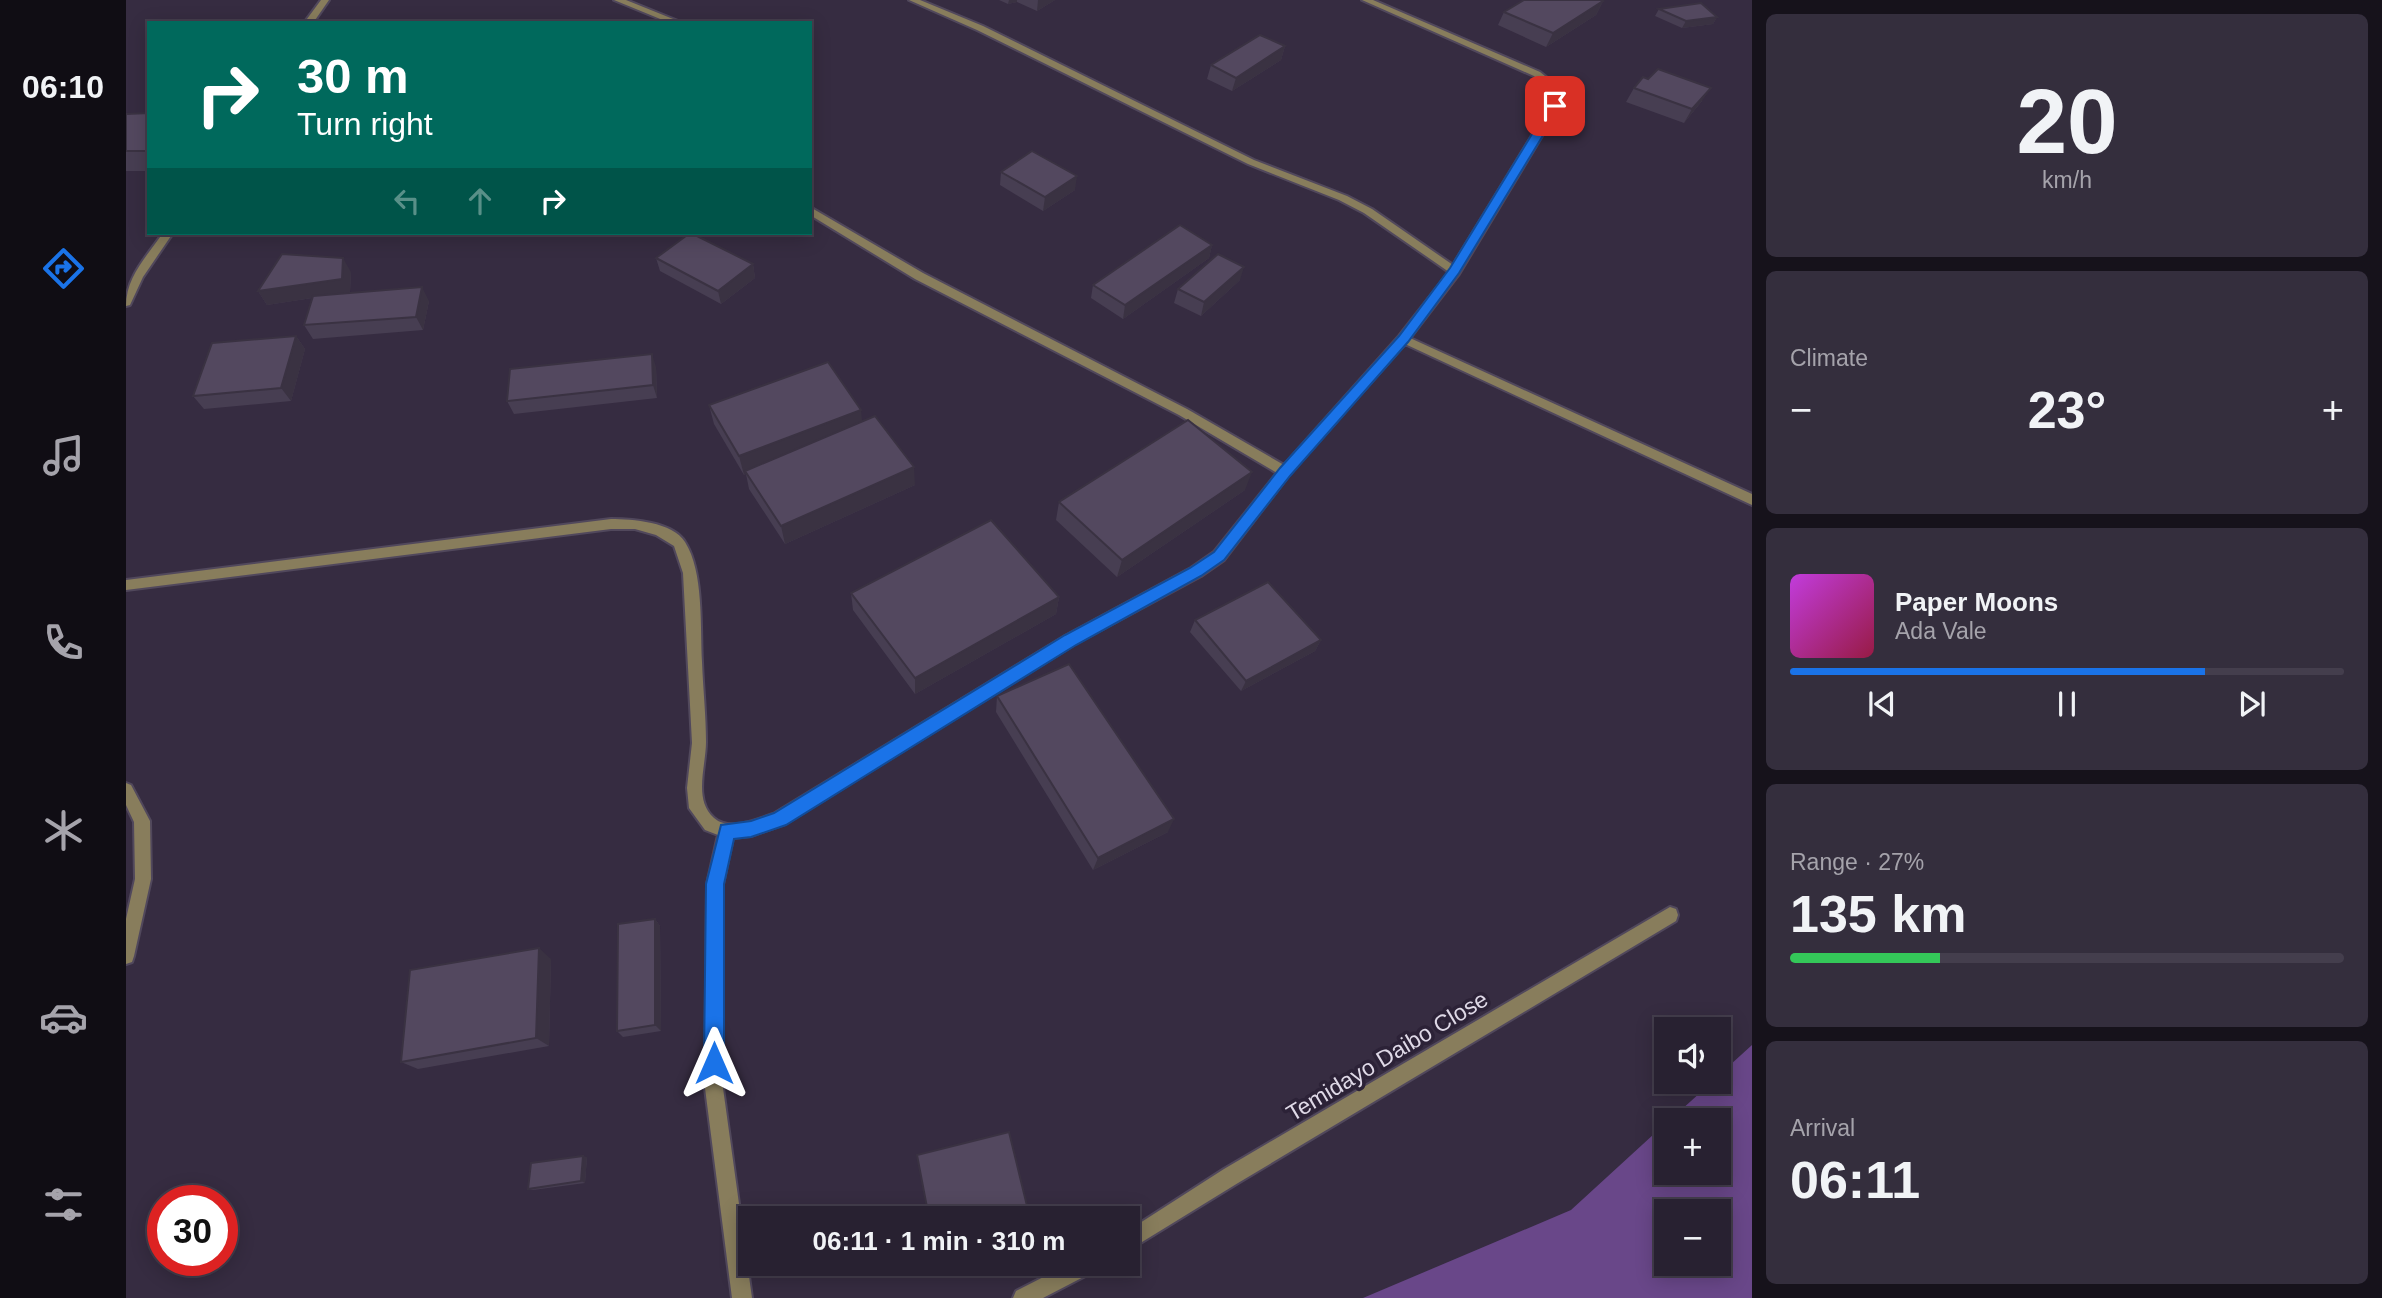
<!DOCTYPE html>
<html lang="en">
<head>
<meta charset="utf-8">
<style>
	:root { --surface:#282131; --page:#342e3d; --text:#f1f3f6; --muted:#a5a3ab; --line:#443e4d; --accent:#1a73e8 }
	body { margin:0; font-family:Helvetica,sans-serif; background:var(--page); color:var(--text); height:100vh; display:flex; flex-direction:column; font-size:26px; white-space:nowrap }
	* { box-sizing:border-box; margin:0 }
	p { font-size:23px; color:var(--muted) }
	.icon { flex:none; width:38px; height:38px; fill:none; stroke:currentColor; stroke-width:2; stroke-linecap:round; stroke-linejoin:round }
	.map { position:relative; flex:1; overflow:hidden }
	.sheet { display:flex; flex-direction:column; gap:14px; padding:14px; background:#16121b; width:630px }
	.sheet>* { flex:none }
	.top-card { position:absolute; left:21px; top:21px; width:665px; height:214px; border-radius:0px; box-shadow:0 4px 18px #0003,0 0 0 2px var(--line); background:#00695c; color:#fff; overflow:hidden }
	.fabs { position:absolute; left:1528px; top:1017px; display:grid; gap:14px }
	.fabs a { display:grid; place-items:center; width:77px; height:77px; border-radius:0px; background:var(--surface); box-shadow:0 4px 18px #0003,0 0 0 2px var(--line); font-size:35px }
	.speed { position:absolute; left:21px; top:1185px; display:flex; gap:14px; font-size:35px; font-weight:700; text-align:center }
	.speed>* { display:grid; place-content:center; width:91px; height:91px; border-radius:50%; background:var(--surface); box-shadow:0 4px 18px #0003,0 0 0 2px var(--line); line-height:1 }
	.speed .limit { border:10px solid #d22; background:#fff; color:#111 }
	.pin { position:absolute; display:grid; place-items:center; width:60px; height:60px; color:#fff; margin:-30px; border-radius:14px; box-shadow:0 4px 10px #0006 }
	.me { position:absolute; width:77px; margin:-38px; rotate:0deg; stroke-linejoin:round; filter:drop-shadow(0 0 5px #0008) }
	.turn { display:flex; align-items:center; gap:24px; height:147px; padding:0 35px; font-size:32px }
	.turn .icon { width:91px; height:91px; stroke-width:2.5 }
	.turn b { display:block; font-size:49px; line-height:60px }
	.lanes { display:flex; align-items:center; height:66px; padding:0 35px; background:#0003; justify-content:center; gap:35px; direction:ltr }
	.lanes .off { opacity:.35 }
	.big { font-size:52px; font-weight:700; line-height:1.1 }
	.sheet .card { flex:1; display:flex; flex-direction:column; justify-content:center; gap:10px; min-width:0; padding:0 24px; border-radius:10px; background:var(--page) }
	.sheet .dial { align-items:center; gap:0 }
	.dial b { font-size:91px; line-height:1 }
	.song { display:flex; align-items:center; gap:21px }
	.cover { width:84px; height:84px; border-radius:10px; background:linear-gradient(135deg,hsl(290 70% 55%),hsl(340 70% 35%)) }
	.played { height:7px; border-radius:4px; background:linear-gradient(90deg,var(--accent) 75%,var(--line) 75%) }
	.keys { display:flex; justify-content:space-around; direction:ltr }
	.heat { display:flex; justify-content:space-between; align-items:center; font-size:38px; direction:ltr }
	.charge { height:10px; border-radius:5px; background:linear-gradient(90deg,#34c759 27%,var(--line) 0) }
	.trip { position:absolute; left:612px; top:1206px; width:402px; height:70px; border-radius:0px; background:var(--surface); box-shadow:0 4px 18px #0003,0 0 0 2px var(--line); font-weight:700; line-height:70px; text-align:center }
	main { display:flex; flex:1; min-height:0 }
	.tabs { display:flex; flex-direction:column; width:126px; justify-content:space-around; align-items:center; background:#100d14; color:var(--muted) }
	.tabs .icon { width:49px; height:49px }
	.tabs .current { color:var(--accent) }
	.tabs b { font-size:32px; color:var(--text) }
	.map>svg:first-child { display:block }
	.green { fill:#694789; fill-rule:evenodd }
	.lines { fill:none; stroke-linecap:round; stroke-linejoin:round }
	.street-casing { stroke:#51485c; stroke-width:4 }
	.street { fill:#887d5c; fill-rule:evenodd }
	.wall { fill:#473e52 }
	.shaded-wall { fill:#3a3242 }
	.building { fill:#53485f; stroke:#3a3242; stroke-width:2 }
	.route { fill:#1a73e8; stroke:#114b97; stroke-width:2 }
	.labels { text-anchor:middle; stroke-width:7; stroke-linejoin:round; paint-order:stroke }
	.near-street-label { font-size:23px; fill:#dfd9e7; stroke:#2c2237 }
</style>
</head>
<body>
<main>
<nav class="tabs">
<b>06:10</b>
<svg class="icon current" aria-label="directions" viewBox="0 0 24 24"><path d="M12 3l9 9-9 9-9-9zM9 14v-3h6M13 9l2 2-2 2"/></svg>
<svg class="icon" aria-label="music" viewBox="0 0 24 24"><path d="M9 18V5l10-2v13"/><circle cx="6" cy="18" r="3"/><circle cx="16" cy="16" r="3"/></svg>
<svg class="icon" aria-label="phone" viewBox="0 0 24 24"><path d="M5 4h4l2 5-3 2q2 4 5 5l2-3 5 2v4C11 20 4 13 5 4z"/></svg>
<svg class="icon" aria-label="climate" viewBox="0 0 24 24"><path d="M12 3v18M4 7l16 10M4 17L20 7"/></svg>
<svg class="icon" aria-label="car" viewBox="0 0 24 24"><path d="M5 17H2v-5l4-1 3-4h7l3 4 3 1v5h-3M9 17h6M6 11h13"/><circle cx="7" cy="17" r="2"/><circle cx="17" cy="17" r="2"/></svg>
<svg class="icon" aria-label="filters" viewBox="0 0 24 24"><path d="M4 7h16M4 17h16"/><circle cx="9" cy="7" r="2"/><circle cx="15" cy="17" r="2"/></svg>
</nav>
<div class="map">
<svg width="1626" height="1298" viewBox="0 0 1626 1298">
	<rect width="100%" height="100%" fill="#362c41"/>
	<path class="green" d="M1626,1045V1298H1237L1445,1210L1540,1123V1172H1592V1120H1544L1586,1082H1592L1593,1075ZM1540,1211H1592V1264H1540Z"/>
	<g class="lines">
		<defs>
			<path id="street" d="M195,0H203L187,23H178Z
				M488,0H500L557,23H544Z
				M783,0H794L857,26L1128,160L1221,196L1246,209L1327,265L1424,106L1423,91L1408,76L1236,0H1247L1414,72C1427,82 1435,89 1434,106L1333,274L1284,338L1626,494V505L1279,344L1163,475L1098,560L1075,576L949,644L659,824L625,836L607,838L597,884V1088L626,1298H606L579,1088L581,884L592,835L579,830L563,808L561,788L566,743L557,573L548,546L530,535L509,529H485L0,590V580L485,519C506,519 547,522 559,542C578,572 574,627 576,662C577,689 580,715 580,742C580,766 567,800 588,818C604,832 633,819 649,813L939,636L1065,568L1088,552L1151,473L1053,415L789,279L684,215V207L797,273L1061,409L1158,465L1273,336L1323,272L1238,213L1213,200L1122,164L851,30Z
				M37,233H47L17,277L4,305L0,306C0,277 21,256 37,233Z
				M0,783L5,785L24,821L25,879L8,956L6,962L0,964V919L9,879L8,822L0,805Z
				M1544,907L1550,909L1552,915L1550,921L1112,1183L1003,1250V1230L1098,1169Z
				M943,1264H972L969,1271L917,1298H887L890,1291Z"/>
		</defs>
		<use href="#street" class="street-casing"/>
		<use href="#street" class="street"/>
	</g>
	<path class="wall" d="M873,0H929L911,11L891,2L882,4Z
		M1477,1L1470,15L1420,47L1372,25L1378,12Z
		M1533,9L1591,17L1587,24L1556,28L1529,16Z
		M1159,46L1155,60L1106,91L1081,79L1085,65Z
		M1508,88L1576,101L1558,123L1500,102Z
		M23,113V171H0V114Z
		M875,172L949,190L917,211L874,185Z
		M1086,245L1083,258L997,319L965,298L967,285Z
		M530,258L627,264L629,278L595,304L534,271Z
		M225,272L224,292L216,293L303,301L297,330L187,339L178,325L186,298L141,305L132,291Z
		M1114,280L1075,316L1048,303L1052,289Z
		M170,336L179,349L165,401L78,409L67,396Z
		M530,367L531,398L388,414L381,401Z
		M583,405L736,421L789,485L659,544L623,489L620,474L618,475L588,424Z
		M1119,490L991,577L930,520L933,502Z
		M725,593L933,597L930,614L789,694L727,610Z
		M1069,620L1195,640L1189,651L1115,691L1064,632Z
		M871,696L1042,832L967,870L870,712Z
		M529,919L534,926L535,1031L497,1037L491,1031Z
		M425,959L423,1046L292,1069L275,1062Z
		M461,1157L459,1183L407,1190L402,1189Z"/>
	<path class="shaded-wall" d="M883,0H891V2L882,4Z
		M912,0H929L911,11Z
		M1477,1L1470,15L1420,47L1427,33Z
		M1591,17L1587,24L1556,28L1560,21Z
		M1159,46L1155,60L1106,91L1110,78Z
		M1585,88L1576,101L1558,123L1566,109Z
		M951,176L949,190L917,211L919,197Z
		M1086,245L1083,258L997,319L999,305Z
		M217,258L225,272L224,292L141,305L132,291Z
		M627,264L629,278L595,304L592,291Z
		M1118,267L1114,280L1075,316L1078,302Z
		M296,287L303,301L297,330L290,317Z
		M170,336L179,349L165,401L155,388Z
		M526,354L530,367L531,398L527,385Z
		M735,410L737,429L619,471L620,474L618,475L613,456Z
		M788,467L789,485L659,544L655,526Z
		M1126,472L1119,490L991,577L996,560Z
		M933,597L930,614L789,694V678Z
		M1195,640L1189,651L1115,691L1120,681Z
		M1048,819L1042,832L967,870L972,858Z
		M529,919L534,926L535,1031L529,1025Z
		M413,948L425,959L423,1046L410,1038Z
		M457,1156L461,1157L459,1183L455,1181Z"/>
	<path class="building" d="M1398,0H1475L1477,1L1427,33L1378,12Z
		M1575,3L1591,17L1560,21L1533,9Z
		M1134,35L1159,46L1110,78L1085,65Z
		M1532,69L1585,88L1566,109L1508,88L1517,77L1522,79Z
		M23,113V151H0V114Z
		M906,151L951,176L919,197L875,172Z
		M1054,225L1086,245L999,305L967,285Z
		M564,233H565L627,264L592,291L530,258Z
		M156,254L217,258L216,279L132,291Z
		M1092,254L1118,267L1078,302L1052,289Z
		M296,287L290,317L178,325L187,296Z
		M170,336L155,388L67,396L86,343Z
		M526,354L527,385L381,401L384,369Z
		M702,362L735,410L613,456L583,405Z
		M749,416L788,467L655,526L619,471Z
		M1062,420L1126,472L996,560L933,502Z
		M865,520L933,597L789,678L725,593Z
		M1142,582L1195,640L1120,681L1069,620Z
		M943,664L1048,819L972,858L871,696Z
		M529,919V1025L491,1031L492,924Z
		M413,948L410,1038L275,1062L284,970Z
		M883,1132L904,1218H803L791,1155Z
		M457,1156L455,1181L402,1189L405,1163Z"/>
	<path class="route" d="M1425,103L1435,106L1333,273L1282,342L1164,476L1098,560L1075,576L950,645L660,825L625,837L608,839L598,884V1063L595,1070L588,1073L581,1070L578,1063L580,884L595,825L625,821L648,813L939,635L1064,568L1088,552L1154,468L1273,336L1324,268Z"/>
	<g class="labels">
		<g class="near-street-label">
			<text transform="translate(1261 1056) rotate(-31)" y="8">Temidayo Daibo Close</text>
		</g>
	</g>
</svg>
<div class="fabs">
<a><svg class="icon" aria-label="sound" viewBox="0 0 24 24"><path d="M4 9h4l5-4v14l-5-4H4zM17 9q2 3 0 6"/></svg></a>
<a>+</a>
<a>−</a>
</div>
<div class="speed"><div class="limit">30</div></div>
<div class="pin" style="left:1429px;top:106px;background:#d93025"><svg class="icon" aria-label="arrive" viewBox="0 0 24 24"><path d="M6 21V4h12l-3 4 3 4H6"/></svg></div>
<svg class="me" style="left:588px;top:1063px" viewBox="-20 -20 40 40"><path d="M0-17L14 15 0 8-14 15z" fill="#1a73e8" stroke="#fff" stroke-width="4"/></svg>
<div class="trip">06:11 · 1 min · 310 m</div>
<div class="top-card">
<div class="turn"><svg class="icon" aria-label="right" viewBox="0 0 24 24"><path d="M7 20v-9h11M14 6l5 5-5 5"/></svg><div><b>30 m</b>Turn right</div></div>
<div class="lanes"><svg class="icon off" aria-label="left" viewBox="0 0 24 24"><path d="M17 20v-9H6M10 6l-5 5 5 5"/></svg><svg class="icon off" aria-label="ahead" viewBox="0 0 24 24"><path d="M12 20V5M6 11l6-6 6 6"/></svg><svg class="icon" aria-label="right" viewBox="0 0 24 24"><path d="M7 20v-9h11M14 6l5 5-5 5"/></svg></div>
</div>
</div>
<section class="sheet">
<div class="card dial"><b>20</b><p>km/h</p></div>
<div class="card"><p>Climate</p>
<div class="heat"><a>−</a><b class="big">23°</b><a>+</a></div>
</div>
<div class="card">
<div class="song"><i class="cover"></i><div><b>Paper Moons</b><p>Ada Vale</p></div></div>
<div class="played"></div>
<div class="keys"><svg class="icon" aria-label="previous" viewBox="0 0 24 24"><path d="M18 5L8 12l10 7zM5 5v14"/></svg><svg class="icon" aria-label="pause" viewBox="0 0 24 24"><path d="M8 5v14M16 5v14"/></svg><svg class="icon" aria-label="next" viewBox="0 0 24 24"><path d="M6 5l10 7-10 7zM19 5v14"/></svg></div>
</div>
<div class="card"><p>Range · 27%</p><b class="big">135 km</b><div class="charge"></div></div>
<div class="card"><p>Arrival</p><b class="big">06:11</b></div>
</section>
</main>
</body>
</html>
